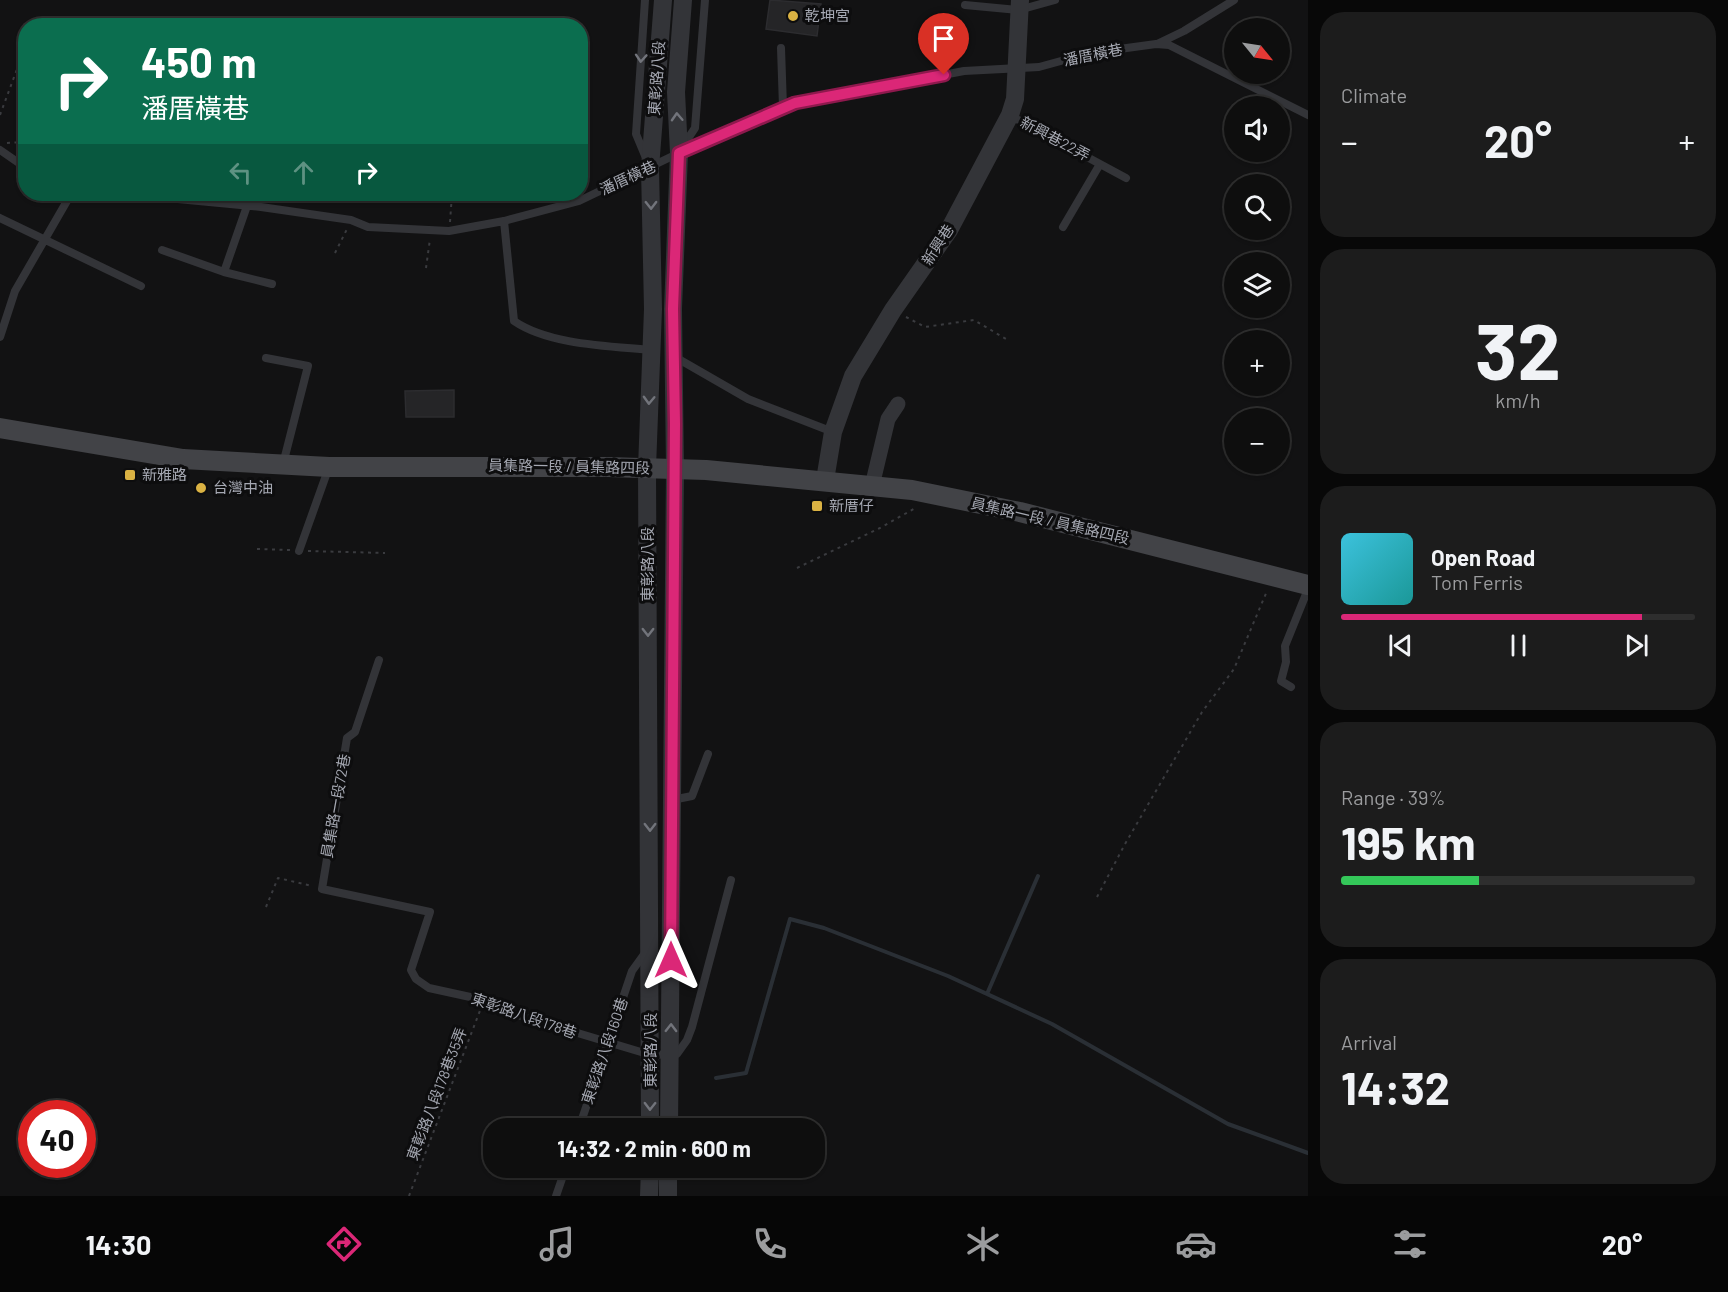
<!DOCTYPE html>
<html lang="en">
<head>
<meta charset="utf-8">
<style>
	:root { --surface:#0e0e0e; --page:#1c1c1c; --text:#f1f3f6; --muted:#9b9c9e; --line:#2e2e2e; --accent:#db2777 }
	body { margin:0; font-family:Barlow,"Noto Sans TC",sans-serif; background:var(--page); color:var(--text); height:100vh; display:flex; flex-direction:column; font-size:22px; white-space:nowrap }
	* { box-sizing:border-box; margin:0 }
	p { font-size:20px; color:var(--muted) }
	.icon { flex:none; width:33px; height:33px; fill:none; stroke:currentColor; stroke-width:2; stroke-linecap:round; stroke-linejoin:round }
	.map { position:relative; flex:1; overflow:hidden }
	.side { display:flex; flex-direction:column; gap:12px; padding:12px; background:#080808; width:420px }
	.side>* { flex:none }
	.banner { position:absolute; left:18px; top:18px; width:570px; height:183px; border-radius:24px; box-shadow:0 2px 4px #0004,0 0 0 2px var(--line); background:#0b6e4f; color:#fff; overflow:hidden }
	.needle { width:39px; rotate:120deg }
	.buttons { position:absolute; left:1224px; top:18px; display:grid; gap:12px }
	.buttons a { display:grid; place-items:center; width:66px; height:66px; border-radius:50%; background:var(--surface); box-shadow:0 2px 4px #0004,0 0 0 2px var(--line); font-size:30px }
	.speed { position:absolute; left:18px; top:1100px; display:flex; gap:12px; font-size:30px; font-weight:700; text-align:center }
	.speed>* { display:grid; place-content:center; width:78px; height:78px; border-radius:50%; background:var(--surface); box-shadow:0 2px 4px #0004,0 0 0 2px var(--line); line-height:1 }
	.speed .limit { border:9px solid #d22; background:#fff; color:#111 }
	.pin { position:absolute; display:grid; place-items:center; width:51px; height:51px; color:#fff; margin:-62px -26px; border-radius:50% 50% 50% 0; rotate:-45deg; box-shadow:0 0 6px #0007 }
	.pin .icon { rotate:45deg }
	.me { position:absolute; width:66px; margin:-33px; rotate:0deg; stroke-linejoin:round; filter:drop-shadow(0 0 4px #0008) }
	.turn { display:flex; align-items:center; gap:21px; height:126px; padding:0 24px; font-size:27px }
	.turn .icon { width:78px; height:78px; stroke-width:2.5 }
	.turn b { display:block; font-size:42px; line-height:51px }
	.lanes { display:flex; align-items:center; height:57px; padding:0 24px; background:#0003; justify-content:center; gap:30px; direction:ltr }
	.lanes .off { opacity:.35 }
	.big { font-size:45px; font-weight:700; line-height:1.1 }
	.side .tile { flex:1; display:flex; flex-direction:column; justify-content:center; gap:9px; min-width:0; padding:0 21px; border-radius:24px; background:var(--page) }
	.side .dial { align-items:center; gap:0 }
	.dial b { font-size:78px; line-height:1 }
	.song { display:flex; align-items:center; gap:18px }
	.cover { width:72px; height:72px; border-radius:9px; background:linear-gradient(135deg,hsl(190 70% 55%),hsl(180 70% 35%)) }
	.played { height:6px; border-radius:3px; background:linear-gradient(90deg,var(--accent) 85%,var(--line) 85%) }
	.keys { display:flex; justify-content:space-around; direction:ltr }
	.heat { display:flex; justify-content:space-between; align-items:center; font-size:33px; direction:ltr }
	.charge { height:9px; border-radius:4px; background:linear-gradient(90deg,#34c759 39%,var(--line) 0) }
	.trip { position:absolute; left:483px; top:1118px; width:342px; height:60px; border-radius:24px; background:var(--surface); box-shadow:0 2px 4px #0004,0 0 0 2px var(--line); font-weight:700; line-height:60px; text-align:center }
	.tab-bar { display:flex; height:96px; justify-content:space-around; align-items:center; background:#060606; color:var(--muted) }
	.tab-bar .icon { width:42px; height:42px }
	.tab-bar .active { color:var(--accent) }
	.tab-bar b { font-size:27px; color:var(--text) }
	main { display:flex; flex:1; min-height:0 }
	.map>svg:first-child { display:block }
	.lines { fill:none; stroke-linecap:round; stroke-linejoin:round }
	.stream { stroke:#2a2f35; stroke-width:4 }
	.building { fill:#252527; stroke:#2c2c2f; stroke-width:1.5 }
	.path { stroke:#3a3b3f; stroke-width:2; stroke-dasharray:3 4.5; stroke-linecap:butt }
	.service { stroke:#333438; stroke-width:8 }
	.minor { stroke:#333438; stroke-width:15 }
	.tertiary { stroke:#333438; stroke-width:18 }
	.secondary { stroke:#424347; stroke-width:20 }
	.oneway { stroke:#72747b }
	.route-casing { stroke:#8e194d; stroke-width:15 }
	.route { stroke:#db2777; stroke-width:10 }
	.poi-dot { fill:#dab243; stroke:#0d0d0e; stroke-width:2 }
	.labels { text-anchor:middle; stroke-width:6; stroke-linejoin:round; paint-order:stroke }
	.poi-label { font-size:15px; fill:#a5a8b2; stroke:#0d0d0e; text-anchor:start }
	.street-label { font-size:15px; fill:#a5a8b2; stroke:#0d0d0e }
</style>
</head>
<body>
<main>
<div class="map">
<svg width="1308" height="1196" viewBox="0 0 1308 1196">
	<rect width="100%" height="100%" fill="#121213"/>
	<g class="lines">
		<path class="stream" d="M987,994L1038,876
			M716,1078L746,1073L790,919L824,928L948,976L1052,1024L1228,1124L1308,1153"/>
	</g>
	<path class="building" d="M770,0L821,4L817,36L766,29Z
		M454,390V417H406L405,391Z"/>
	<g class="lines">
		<path class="path" d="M0,115L20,61L26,53
			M7,143L26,142
			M450,222L452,194
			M335,253L347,229
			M426,268L430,239
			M906,317L925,327L974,320L1006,339
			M257,549L290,550
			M308,551L385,553
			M797,568L880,528L917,507
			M1097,897L1125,844L1202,712L1234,669L1267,591
			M266,907L278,878L312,886
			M409,1196L481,1008"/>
		<path class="service" d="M645,0L636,134L646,158
			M965,5L1019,10L1055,0
			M1157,44L1184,31L1234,0
			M781,48L783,107
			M1011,116L1126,178
			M683,146L695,128L705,0
			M0,150L26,168
			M125,194L261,207L351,220L368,227L449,231L504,221L579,201L679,153L795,103L964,71L1039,67L1090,53L1156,44L1169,45L1308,115
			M0,218L141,286
			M504,221L514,321C549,345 609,346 651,350
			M1063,227L1100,164
			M162,250L224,272L272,284
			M224,272L247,206
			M0,337L15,291L71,194
			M675,357L748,399L833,432
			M266,358L308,366L283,464
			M299,551L329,467
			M379,660L355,732L347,738L322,889L430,912L411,970L416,979L429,988L484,1000L514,1014L651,1055L677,1054L687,1040L692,1027L731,880
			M1291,687L1281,681L1286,662L1285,646L1308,589
			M672,800L692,796L708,754
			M579,1128L632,971L645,953
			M556,1196L566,1167"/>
		<path class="minor" d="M872,486L888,419L898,404"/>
		<path class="tertiary" d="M825,480L833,432L853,376L893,310L949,230L1010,115L1015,99L1020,0
			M650,1128L647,468L653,309L650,168L663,0
			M669,1128L675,469L673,309L679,153L676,92L683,0
			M649,1196L650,1167
			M668,1196V1167"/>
		<path class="secondary" d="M0,428L183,459L329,467H608L706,470L912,490L1020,512L1308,585"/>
	</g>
	<defs><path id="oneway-chevron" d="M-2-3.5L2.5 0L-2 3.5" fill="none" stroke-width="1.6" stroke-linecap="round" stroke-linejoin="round" transform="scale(1.5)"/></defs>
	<g class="oneway">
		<use href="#oneway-chevron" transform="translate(641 58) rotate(94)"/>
		<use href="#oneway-chevron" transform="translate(677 117) rotate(-93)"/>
		<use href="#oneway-chevron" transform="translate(651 205) rotate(89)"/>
		<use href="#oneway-chevron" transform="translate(649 400) rotate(92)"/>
		<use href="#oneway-chevron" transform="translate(648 632) rotate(90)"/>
		<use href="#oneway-chevron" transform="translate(650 827) rotate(90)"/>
		<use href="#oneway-chevron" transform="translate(671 1028) rotate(-89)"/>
		<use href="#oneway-chevron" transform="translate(650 1106) rotate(91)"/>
	</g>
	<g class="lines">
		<defs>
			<path id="route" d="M671,960L675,424L673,309L679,153L795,103L944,75"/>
		</defs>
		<use href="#route" class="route-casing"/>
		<use href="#route" class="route"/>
	</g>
	<g class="poi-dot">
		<circle cx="793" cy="16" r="6"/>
		<rect x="124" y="469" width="12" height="12" rx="3"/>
		<circle cx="201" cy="488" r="6"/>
		<rect x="811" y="500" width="12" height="12" rx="3"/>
	</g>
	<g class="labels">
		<g class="poi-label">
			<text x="805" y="21">乾坤宮</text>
			<text x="142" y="480">新雅路</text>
			<text x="213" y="493">台灣中油</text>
			<text x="829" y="511">新厝仔</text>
		</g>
		<g class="street-label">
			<text transform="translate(1093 55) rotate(-11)" y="5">潘厝橫巷</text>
			<text transform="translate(657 78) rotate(-86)" y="5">東彰路八段</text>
			<text transform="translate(1055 139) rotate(28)" y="5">新興巷22弄</text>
			<text transform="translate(628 178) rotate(-25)" y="5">潘厝橫巷</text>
			<text transform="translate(938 245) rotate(-57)" y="5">新興巷</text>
			<text transform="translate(569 467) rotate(1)" y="5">員集路一段 / 員集路四段</text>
			<text transform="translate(1050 521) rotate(13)" y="5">員集路一段 / 員集路四段</text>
			<text transform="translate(648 564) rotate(-90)" y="5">東彰路八段</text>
			<text transform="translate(336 806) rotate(-80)" y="5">員集路一段72巷</text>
			<text transform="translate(524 1016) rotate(19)" y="5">東彰路八段178巷</text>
			<text transform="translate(651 1050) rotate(-90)" y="5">東彰路八段</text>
			<text transform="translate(605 1051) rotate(-71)" y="5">東彰路八段160巷</text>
			<text transform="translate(437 1094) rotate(-69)" y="5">東彰路八段178巷35弄</text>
		</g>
	</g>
</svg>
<div class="buttons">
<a><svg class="needle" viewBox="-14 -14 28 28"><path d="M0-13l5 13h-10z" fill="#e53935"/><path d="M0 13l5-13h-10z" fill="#9b9c9e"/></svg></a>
<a><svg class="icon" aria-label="sound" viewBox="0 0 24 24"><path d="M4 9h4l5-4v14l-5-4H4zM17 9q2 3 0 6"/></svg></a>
<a><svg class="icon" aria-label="search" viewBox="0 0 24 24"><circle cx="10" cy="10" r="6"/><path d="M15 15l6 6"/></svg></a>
<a><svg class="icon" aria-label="layers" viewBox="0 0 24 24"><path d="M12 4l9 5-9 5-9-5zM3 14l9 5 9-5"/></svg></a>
<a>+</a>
<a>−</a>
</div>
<div class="speed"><div class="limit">40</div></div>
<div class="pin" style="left:944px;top:75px;background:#d93025"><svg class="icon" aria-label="arrive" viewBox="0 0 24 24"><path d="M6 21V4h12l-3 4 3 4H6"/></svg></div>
<svg class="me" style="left:671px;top:960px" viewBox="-20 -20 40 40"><path d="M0-17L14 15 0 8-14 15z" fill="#db2777" stroke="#fff" stroke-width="4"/></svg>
<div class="trip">14:32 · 2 min · 600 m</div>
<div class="banner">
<div class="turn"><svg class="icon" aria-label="right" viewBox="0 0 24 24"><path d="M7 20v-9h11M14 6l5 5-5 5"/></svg><div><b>450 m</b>潘厝橫巷</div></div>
<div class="lanes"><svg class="icon off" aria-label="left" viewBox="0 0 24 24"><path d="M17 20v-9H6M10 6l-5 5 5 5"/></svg><svg class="icon off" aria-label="ahead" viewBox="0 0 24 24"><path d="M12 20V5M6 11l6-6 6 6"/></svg><svg class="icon" aria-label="right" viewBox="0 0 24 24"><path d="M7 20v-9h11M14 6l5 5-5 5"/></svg></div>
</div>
</div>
<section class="side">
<div class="tile"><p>Climate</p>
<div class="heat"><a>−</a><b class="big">20°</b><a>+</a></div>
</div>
<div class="tile dial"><b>32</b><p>km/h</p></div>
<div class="tile">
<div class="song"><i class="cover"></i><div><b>Open Road</b><p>Tom Ferris</p></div></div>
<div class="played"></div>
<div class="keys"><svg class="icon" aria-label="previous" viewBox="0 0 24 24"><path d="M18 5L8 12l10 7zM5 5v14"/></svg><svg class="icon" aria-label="pause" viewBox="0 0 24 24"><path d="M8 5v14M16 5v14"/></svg><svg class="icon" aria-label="next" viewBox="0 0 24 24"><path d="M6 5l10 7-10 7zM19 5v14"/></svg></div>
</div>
<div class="tile"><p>Range · 39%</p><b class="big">195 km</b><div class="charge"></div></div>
<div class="tile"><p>Arrival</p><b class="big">14:32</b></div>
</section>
</main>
<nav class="tab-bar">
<b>14:30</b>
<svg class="icon active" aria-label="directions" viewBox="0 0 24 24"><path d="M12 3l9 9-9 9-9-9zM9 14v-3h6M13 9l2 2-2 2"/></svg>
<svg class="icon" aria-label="music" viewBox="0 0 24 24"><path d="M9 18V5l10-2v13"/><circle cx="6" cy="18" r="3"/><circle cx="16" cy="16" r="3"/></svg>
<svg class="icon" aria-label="phone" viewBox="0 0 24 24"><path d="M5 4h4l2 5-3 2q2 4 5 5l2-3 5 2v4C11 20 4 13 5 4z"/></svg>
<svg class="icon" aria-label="climate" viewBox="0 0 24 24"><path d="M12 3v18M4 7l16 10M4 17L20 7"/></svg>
<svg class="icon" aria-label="car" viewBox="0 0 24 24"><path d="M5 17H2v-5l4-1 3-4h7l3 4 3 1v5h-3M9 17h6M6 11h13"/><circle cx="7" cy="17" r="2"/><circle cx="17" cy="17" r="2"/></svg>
<svg class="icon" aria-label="filters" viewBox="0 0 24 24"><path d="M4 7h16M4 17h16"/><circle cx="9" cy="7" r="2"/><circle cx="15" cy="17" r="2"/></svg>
<b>20°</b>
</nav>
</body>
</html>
